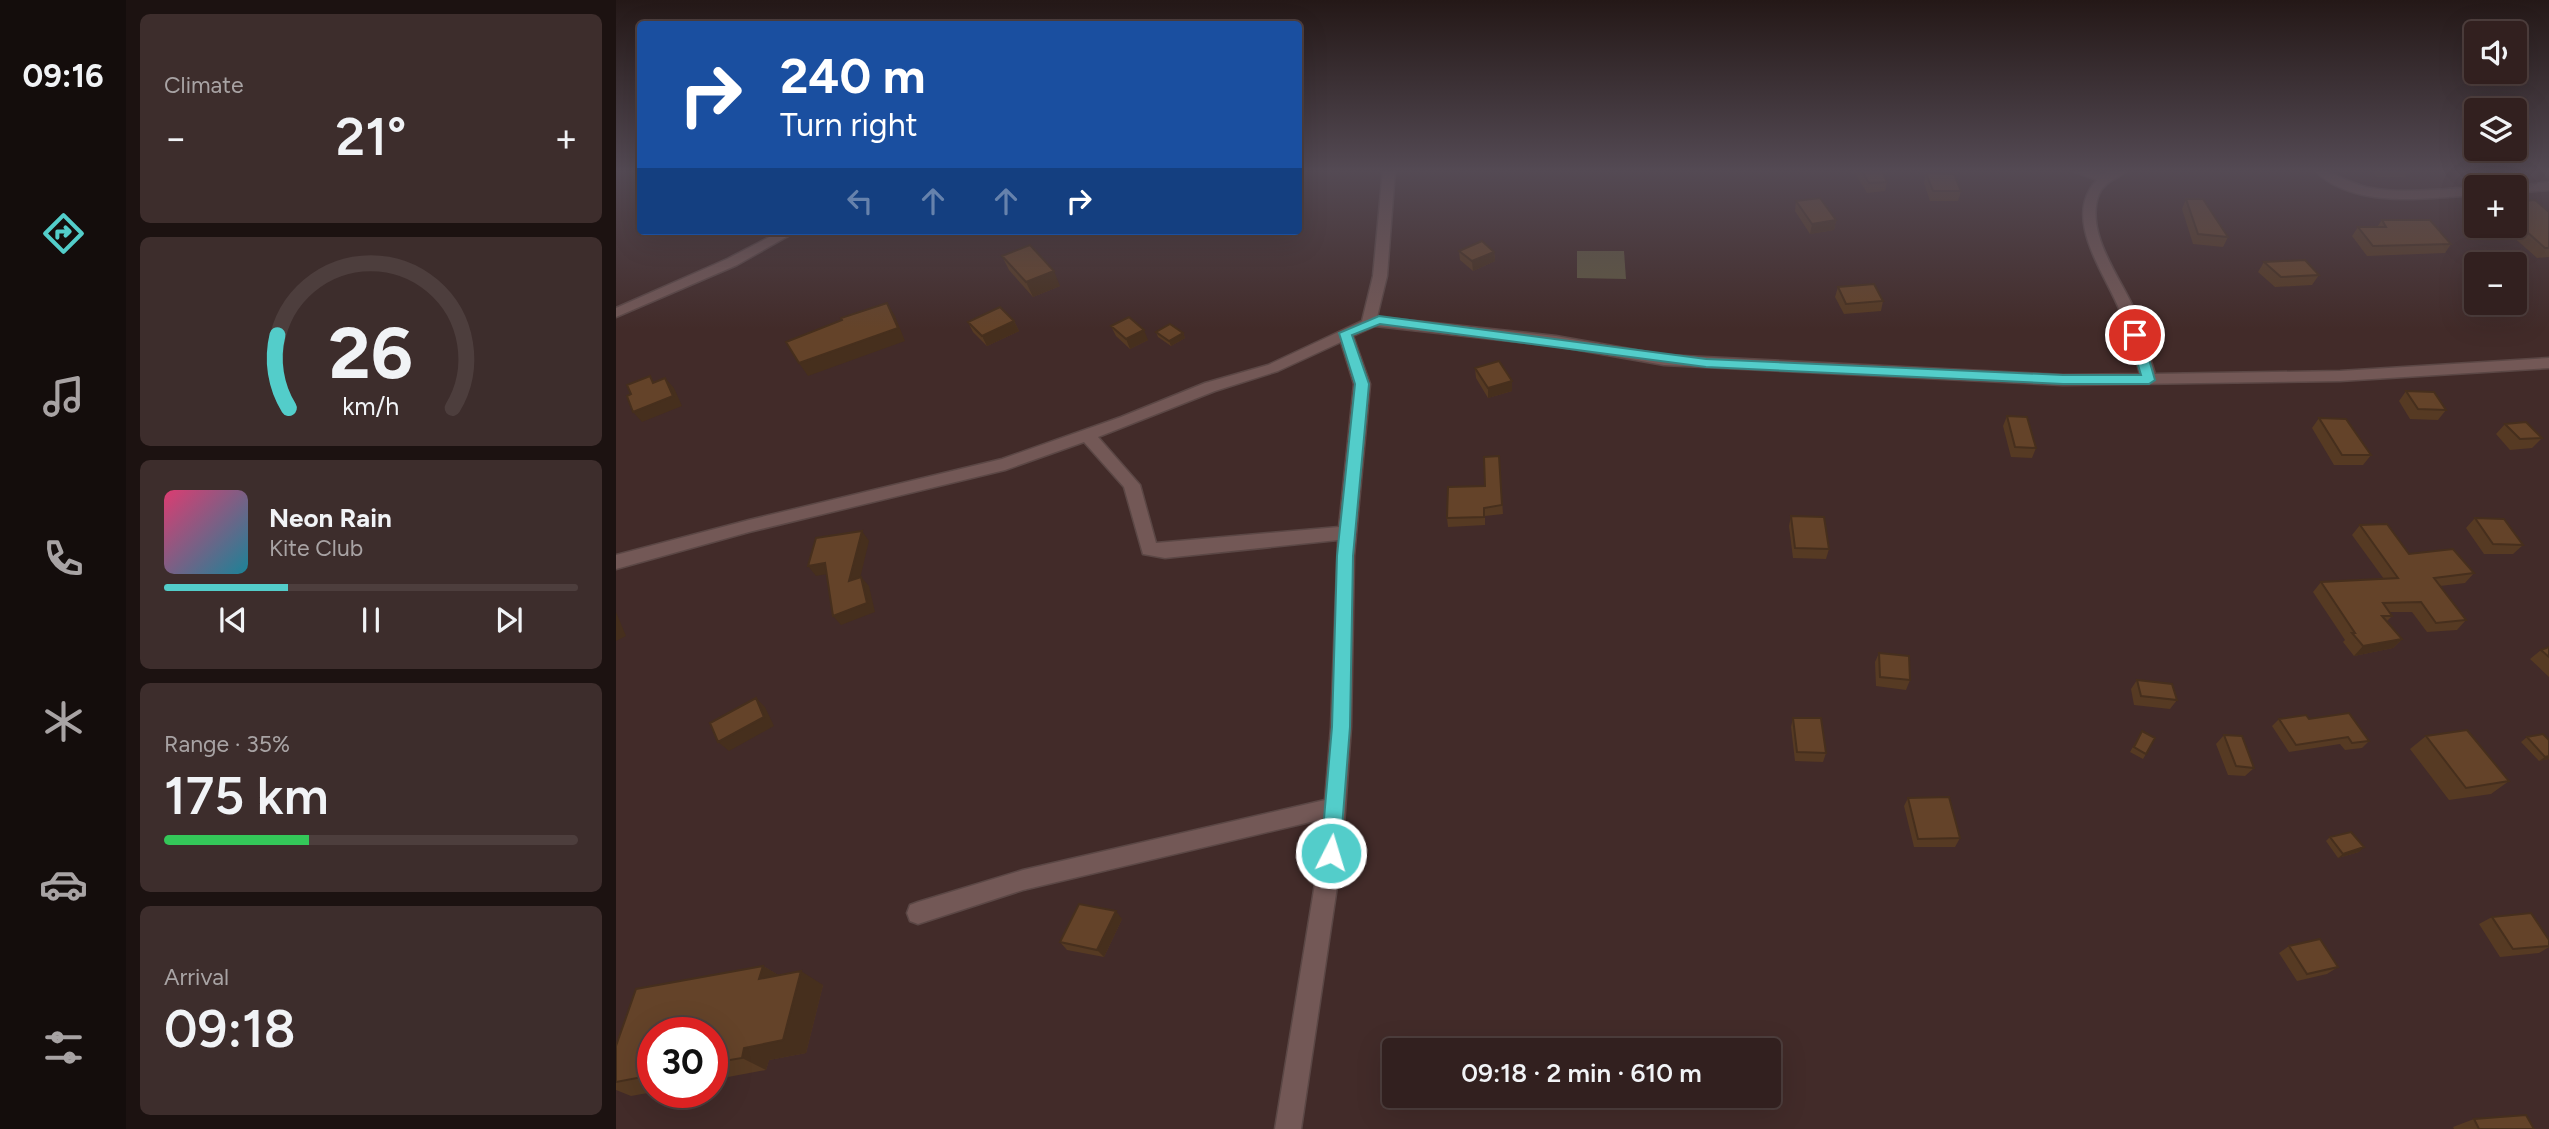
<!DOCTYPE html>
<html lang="en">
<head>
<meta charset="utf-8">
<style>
	:root { --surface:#32201f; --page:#3d2d2c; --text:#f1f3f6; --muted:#a8a3a4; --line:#4d3e3d; --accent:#53cdca }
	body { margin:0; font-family:Figtree,sans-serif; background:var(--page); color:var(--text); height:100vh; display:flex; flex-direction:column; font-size:26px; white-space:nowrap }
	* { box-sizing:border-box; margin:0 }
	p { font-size:23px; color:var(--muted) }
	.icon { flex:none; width:38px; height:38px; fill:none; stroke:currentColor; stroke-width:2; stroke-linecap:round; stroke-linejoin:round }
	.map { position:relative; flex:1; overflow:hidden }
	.drawer { display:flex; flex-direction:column; gap:14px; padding:14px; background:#1c1211; width:490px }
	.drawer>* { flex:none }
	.banner { position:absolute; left:21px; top:21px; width:665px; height:214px; border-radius:7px; box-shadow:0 7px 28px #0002,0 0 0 2px var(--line); background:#1a4fa0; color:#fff; overflow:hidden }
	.fabs { position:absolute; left:1848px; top:21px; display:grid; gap:14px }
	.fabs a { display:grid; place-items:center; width:63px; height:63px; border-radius:7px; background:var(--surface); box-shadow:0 7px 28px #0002,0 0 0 2px var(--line); font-size:35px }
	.speed { position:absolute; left:21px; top:1017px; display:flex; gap:14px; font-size:35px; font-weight:700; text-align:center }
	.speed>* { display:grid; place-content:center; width:91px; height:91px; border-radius:50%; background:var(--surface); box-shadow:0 7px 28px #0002,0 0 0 2px var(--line); line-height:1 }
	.speed .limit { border:10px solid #d22; background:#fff; color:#111 }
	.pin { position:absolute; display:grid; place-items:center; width:60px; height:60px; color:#fff; margin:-30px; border:4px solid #fff; border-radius:50%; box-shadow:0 2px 7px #0007 }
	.me { position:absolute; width:77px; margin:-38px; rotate:5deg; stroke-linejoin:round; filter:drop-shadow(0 0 5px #0008) }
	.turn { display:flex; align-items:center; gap:24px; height:147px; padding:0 28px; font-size:32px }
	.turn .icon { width:91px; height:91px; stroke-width:2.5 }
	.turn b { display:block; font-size:49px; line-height:60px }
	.lanes { display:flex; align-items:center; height:66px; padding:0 28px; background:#0003; justify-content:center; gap:35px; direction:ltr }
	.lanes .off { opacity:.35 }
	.big { font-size:52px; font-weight:600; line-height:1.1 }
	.drawer .tile { flex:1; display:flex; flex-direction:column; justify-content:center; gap:10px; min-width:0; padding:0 24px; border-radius:10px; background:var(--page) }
	.drawer .dial { align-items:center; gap:0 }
	.dial svg { height:182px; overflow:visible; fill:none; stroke:var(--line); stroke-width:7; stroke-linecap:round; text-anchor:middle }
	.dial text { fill:var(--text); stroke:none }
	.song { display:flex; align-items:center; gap:21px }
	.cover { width:84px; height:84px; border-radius:10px; background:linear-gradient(135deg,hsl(340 70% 55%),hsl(190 70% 35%)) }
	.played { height:7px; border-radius:4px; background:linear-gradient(90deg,var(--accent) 30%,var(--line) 30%) }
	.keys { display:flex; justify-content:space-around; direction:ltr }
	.heat { display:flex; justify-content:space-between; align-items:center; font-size:38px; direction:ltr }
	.charge { height:10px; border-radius:5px; background:linear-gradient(90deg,#34c759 35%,var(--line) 0) }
	.trip { position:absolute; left:766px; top:1038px; width:399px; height:70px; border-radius:7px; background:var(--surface); box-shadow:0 7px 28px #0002,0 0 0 2px var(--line); font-weight:600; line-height:70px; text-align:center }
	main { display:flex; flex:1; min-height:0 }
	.tab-bar { display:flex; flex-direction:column; width:126px; justify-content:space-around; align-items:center; background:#140d0c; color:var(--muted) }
	.tab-bar .icon { width:49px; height:49px }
	.tab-bar .on { color:var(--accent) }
	.tab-bar b { font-size:32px; color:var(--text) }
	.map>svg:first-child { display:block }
	.green { fill:#605840 }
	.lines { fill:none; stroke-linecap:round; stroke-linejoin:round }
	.minor-casing { stroke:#5b4745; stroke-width:3 }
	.minor { fill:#735856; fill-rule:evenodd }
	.wall { fill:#563a23 }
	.shaded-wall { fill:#462f1d }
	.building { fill:#644329; stroke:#462f1d; stroke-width:2 }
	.route { fill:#53cdca; stroke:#368583; stroke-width:2 }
</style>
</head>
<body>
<main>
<nav class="tab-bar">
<b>09:16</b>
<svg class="icon on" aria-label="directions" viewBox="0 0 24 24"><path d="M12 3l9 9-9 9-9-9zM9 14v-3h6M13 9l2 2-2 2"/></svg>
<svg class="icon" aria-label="music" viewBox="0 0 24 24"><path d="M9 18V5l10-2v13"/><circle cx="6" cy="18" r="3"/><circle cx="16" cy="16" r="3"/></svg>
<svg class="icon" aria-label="phone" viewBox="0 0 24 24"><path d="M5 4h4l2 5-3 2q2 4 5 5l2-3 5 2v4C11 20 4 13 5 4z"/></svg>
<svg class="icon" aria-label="climate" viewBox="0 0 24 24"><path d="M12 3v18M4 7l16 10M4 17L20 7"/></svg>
<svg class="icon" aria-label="car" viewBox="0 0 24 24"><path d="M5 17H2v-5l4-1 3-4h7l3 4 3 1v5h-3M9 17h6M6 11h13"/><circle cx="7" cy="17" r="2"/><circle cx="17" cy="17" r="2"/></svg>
<svg class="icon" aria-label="filters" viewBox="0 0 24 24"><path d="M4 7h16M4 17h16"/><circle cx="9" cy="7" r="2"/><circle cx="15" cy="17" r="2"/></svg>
</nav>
<section class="drawer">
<div class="tile"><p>Climate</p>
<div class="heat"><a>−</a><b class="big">21°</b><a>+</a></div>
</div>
<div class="tile dial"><svg viewBox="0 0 100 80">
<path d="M14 69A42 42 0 1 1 86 69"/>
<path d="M14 69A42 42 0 0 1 9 37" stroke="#53cdca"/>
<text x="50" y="56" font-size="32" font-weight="700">26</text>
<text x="50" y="72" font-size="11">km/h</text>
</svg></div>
<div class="tile">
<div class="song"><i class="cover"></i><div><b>Neon Rain</b><p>Kite Club</p></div></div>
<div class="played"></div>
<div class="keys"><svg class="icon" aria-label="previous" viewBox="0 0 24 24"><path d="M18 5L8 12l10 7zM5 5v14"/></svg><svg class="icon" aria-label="pause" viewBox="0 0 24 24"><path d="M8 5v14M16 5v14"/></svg><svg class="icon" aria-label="next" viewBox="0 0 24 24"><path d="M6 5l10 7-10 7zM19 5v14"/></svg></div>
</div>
<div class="tile"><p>Range · 35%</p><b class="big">175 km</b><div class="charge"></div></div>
<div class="tile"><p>Arrival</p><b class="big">09:18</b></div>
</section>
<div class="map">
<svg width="1933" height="1129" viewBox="0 0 1933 1129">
	<rect width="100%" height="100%" fill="#422b29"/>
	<path class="green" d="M961,251H1008L1010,279L961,278Z"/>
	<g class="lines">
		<defs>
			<path id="minor" d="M767,170H779L771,276L761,317L940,336L1048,355L1447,375L1524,374C1518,353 1513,331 1504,311C1489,273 1445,217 1481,180L1454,170L1488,174L1495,170H1512C1502,179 1489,181 1483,194C1468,233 1505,278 1519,311C1527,331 1532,353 1539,374L1724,371L1933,358V368L1724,381L1447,385L1048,365L940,346L759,326L737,336L754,384L738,556L735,727L726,853L685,1129H659L704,853L707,819L407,890L302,924L294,921L291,913L294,905L302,902L407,870L709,800L715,727L722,540L549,558L527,554L508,487L468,442L389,470L133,532L0,569V555L133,520L386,459L505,417L589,383L652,365L746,321L757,276ZM725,342L738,384L723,527L540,543L524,485L482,437L599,391L662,371Z
				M1698,170C1718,170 1734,185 1755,188C1789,194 1825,189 1860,187V195C1810,198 1738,210 1698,170Z
				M1933,182V190L1899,193V187H1894Z
				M165,231H181L121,265L0,317V308L111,259Z"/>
		</defs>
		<use href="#minor" class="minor-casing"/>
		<use href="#minor" class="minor"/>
	</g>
	<path class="wall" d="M1235,170H1266L1271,182L1269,191L1251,193L1239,173H1236Z
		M1755,170H1793L1789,177H1761Z
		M1310,173L1345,191L1342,201H1314L1308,183Z
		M1570,199L1612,237L1607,247L1577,244L1566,209Z
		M1180,201L1220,220L1218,230L1194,234L1179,211Z
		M1899,202L1933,212V257L1921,258L1885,226H1899Z
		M1766,220L1835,244L1829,253L1751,256L1736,236L1742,227H1761Z
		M843,251L878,252L879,261L857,271L844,260Z
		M386,256L444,286L417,297L393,270Z
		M1648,262L1703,275L1696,285L1659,287L1642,272Z
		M1222,287L1267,301L1265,311L1228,314L1219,297Z
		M398,321L403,331L371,346L357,332L352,322Z
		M495,326L532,340L514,349L500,336Z
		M540,332L567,333L569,338L555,346L542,337Z
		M859,368L896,381V391L872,398L860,378Z
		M1790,391L1830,410L1822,420L1794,419L1783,401Z
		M1391,416L1420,448L1416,458L1395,457L1387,426Z
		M1703,418L1755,455L1747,465H1718L1696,428Z
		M1889,424L1926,438L1916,448L1894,450L1880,434Z
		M883,456L887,514L869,516V525L832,527L831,518L869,486Z
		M1175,516L1213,549L1210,559L1177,558L1173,526Z
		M1859,518L1907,545L1897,554H1868L1850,528Z
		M1744,525L1793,554L1858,573L1849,583L1824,586L1850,620L1841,630L1811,632L1796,612H1773L1776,616L1771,621L1786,639L1777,648L1738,656L1727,642L1729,640L1697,592L1705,582L1768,579L1736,535Z
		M1933,647V677L1914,659L1925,650Z
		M1263,653L1294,680L1290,690L1260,686L1259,662Z
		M1521,680L1561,700L1554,709L1518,705L1515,689Z
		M1177,718L1210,753L1207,762L1179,761L1175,727Z
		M1663,719H1693L1753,741L1746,748L1729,750L1724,744L1673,752L1656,726Z
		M1526,731L1530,754L1527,759L1514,752Z
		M1608,735L1638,768L1629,776L1612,775L1600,744Z
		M1810,736L1893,781L1875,794L1833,800L1794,749Z
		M1911,737L1933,759L1923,761L1905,742Z
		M1292,798L1344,838L1339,847H1298L1288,806Z
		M1714,837L1743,852L1722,858L1710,841Z
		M1876,917L1933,940V947L1923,953L1884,957L1863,924Z
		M506,919L488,957L451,950L444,942Z
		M1673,946L1722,967L1711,974L1681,981L1663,953Z
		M147,966L162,975L207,985L190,1053L153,1060L150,1070L96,1080V1032H37V1092L15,1096L0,1090V1046Z
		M1858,1119L1918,1129H1838L1837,1127Z"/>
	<path class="shaded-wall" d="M1220,220L1218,230L1194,234L1196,224Z
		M878,252L879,261L857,271L856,261Z
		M438,271L444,286L417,297L410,282Z
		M271,303L279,316L289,341L192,376L183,363Z
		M398,321L403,331L371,346L366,336Z
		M528,330L532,340L514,349L510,339Z
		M567,333L569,338L555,346L553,341Z
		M49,378L58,388L66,406L26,422L17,412Z
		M896,381V391L872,398V388Z
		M246,531L253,541L241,591L233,581Z
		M209,563L217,573L200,576L192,566Z
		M245,577L253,586L259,612L225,625L217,616Z
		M0,612L10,636L0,641Z
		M1786,639L1777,648L1738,656L1747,646Z
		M140,698L149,707L158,726L113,751L102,742Z
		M1933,756V759L1923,761L1929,757Z
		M1748,847L1743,852L1722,858L1727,854Z
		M500,911L506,919L488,957L481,950Z
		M147,966L169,979H143Z
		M185,971L207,985L190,1053L153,1060L150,1070L126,1058L128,1048Z"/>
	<path class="building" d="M1245,170H1266L1271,182L1253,183Z
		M1310,173L1338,174L1345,191H1317Z
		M1204,198L1220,220L1196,224L1180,201Z
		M1570,199H1587L1612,237L1582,234Z
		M1919,200L1933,212V248H1929L1899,221V202Z
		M1766,220H1814L1835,244L1757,246L1742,227H1770Z
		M866,241L878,252L856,261L843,251Z
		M414,245L438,271L410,282L386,256Z
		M1689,260L1703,275L1665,277L1648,262Z
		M1258,284L1267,301L1230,304L1222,287Z
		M271,303L282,328L183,363L170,342L226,320L225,318Z
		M384,307L398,321L366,336L352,322Z
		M513,317L528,330L510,339L495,326Z
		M554,324L567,333L553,341L540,332Z
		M883,361L896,381L872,388L859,368Z
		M34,376L37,383L49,378L57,396L17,412L11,396L15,394L11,385Z
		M1790,391L1818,392L1830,410L1802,409Z
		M1391,416L1411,417L1420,448L1399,447Z
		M1703,418L1730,419L1755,455H1726Z
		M1910,422L1926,438L1904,439L1889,424Z
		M883,456L886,505L868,508V517L831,518L832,487L869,486L868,457Z
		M1175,516L1208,517L1213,549L1179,548Z
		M1859,518L1888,519L1907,545L1877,544Z
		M1771,524L1793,554L1837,549L1858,573L1818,578L1850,620L1820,623L1805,602L1767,603L1776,616H1766L1786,639L1747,646L1736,633H1739L1705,582L1782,578L1744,525Z
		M246,531L233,581L245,577L251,603L217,616L209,563L192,566L200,538Z
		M1933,647V657L1925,650Z
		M1263,653L1293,656L1294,680L1264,677Z
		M1521,680L1556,684L1561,700L1525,696Z
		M140,698L148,717L102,742L94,723Z
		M1733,713L1753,741L1736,743L1732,737L1680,745L1663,719L1690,715L1693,719Z
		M1177,718H1205L1210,753L1181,752Z
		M1851,730L1893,781L1850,788L1810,736Z
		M1526,731L1539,738L1530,754L1518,747Z
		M1927,734L1933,740V756L1929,757L1911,737Z
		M1608,735L1626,736L1638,768L1620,766Z
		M1333,797L1344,838L1302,839L1292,798Z
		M1735,832L1748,847L1727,854L1714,837Z
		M463,904L500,911L481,950L444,942Z
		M1915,913L1933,940V946L1897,949L1876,917Z
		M1704,939L1722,967L1691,974L1673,946Z
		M147,966L143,979L185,971L167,1040L128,1048L126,1058L96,1063V1032H37V1075L0,1082V1046L20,989Z
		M1910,1115L1918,1129H1863L1858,1119Z"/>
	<linearGradient id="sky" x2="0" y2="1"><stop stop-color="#241817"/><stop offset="0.52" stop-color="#544a54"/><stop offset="1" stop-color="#544a54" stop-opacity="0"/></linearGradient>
	<rect width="1933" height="329" fill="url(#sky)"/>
	<path class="route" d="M763,316L1090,359L1447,375H1525L1513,335L1519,331L1526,335L1539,380L1533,384H1447L1090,367L764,324L736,335L753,384L737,556L734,727L724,853L722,859L715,862L708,859L705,853L716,727L721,556L739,384L723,333Z"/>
</svg>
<div class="fabs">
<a><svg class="icon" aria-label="sound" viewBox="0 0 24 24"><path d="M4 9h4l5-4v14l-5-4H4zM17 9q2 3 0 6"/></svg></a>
<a><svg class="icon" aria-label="layers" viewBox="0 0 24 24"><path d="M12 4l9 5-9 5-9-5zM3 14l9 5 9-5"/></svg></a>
<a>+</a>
<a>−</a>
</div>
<div class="speed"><div class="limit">30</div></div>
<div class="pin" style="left:1519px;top:335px;background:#d93025"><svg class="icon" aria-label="arrive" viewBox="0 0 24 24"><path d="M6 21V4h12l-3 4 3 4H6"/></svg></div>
<svg class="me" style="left:715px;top:853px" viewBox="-20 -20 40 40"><circle r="17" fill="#53cdca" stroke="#fff" stroke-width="3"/><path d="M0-11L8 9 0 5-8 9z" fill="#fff"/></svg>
<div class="trip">09:18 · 2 min · 610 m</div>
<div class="banner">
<div class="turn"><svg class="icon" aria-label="right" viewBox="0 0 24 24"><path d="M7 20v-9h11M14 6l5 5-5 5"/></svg><div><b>240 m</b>Turn right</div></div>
<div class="lanes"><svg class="icon off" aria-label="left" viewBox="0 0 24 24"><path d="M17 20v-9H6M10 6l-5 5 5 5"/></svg><svg class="icon off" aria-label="ahead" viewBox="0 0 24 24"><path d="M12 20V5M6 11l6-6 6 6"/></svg><svg class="icon off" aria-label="ahead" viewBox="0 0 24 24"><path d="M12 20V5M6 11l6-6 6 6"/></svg><svg class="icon" aria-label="right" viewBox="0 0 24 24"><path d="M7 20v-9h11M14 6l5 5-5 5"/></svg></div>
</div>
</div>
</main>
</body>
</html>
